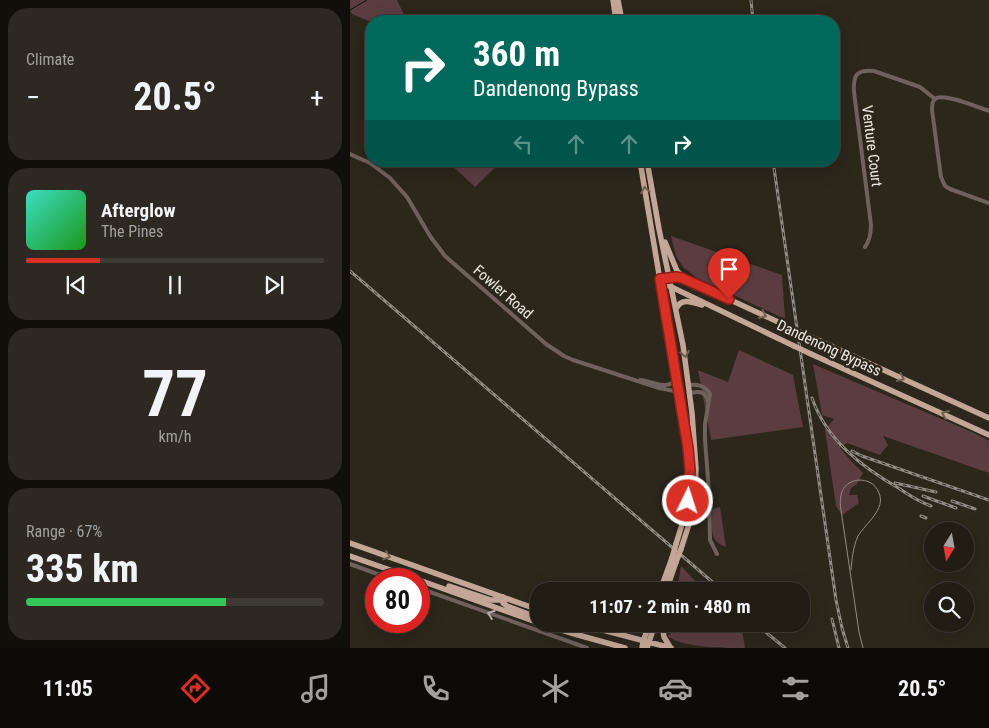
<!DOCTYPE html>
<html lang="en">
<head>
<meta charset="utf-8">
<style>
	:root { --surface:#211c14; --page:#2d2922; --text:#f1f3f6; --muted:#a2a1a0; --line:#3e3a34; --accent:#d93025 }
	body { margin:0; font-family:"Roboto Condensed",sans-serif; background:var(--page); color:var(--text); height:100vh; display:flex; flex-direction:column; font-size:19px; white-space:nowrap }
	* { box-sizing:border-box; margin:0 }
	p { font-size:16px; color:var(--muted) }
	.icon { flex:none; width:28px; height:28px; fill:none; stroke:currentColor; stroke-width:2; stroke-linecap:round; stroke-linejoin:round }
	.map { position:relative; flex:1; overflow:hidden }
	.panel { display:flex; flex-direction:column; gap:8px; padding:8px; background:#120f0b; width:350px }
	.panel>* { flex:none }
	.banner { position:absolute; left:15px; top:15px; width:475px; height:152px; border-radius:20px; box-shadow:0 5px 20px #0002,0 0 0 1px var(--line); background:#00695c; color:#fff; overflow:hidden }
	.needle { width:32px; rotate:191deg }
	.buttons { position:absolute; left:574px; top:522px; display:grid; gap:10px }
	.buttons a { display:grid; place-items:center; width:50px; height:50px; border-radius:50%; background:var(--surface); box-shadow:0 5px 20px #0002,0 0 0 1px var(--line); font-size:25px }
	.speed { position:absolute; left:15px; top:568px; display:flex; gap:10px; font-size:25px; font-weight:700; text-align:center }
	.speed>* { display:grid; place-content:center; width:65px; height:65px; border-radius:50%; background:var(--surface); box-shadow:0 5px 20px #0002,0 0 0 1px var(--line); line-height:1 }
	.speed .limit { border:8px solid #d22; background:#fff; color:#111 }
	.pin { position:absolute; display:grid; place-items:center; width:42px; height:42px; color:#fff; margin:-51px -21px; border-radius:50% 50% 50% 0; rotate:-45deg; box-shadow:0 0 5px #0007 }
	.pin .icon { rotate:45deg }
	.me { position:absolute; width:55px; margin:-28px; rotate:4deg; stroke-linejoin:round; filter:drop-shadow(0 0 4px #0008) }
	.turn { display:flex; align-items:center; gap:18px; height:105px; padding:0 25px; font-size:22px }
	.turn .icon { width:65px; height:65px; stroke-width:2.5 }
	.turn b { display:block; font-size:35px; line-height:42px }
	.lanes { display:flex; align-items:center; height:48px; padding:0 25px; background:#0003; justify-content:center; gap:25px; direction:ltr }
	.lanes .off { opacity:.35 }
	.big { font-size:38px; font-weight:700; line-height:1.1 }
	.panel .widget { flex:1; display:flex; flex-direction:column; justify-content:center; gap:8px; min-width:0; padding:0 18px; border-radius:20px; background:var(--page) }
	.panel .dial { align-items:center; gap:0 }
	.dial b { font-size:65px; line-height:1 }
	.song { display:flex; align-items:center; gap:15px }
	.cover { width:60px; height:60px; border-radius:8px; background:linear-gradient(135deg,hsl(170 70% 55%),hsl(120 70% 35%)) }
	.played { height:5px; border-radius:2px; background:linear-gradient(90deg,var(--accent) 25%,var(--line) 25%) }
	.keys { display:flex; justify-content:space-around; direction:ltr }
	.heat { display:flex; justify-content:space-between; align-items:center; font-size:28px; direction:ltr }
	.charge { height:8px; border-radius:4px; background:linear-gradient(90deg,#34c759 67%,var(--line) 0) }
	.trip { position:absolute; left:180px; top:582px; width:280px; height:50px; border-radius:20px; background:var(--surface); box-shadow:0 5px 20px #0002,0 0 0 1px var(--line); font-weight:700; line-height:50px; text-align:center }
	.menu { display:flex; height:80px; justify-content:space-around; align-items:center; background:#0d0b08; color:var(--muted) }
	.menu .icon { width:35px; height:35px }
	.menu .selected { color:var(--accent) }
	.menu b { font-size:22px; color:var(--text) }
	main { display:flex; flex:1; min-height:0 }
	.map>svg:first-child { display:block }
	.green { fill:#5b3d40 }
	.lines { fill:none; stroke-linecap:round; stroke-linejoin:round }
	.stream { stroke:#031504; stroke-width:1 }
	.minor { stroke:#6f615b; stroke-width:4 }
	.trunk { stroke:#c4a698; stroke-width:5.5 }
	.tram { stroke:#918c84; stroke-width:1 }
	.rail-casing { stroke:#918c84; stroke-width:3 }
	.rail { stroke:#2c261b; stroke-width:1; stroke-dasharray:4; stroke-linecap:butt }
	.trunk-bridge { stroke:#c4a698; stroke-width:5.5 }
	.oneway { stroke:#706053 }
	.oneway2 { stroke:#b5aca6 }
	.route-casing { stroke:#8d1f18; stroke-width:12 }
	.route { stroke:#d93025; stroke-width:9 }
	.labels { text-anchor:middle; stroke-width:5; stroke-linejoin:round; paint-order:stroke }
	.street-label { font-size:15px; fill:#eeeae3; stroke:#2c261b }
</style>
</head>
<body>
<main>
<section class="panel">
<div class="widget"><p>Climate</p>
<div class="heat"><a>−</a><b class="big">20.5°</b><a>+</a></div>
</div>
<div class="widget">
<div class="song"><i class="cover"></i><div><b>Afterglow</b><p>The Pines</p></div></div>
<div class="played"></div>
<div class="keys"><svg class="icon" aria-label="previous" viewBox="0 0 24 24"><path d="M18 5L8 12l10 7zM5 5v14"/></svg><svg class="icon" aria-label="pause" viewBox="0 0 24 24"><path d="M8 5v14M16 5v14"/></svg><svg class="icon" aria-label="next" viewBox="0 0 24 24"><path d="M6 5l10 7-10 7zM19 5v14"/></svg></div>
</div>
<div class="widget dial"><b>77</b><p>km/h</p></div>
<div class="widget"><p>Range · 67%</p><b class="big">335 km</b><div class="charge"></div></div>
</section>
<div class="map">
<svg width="639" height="648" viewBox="0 0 639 648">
	<rect width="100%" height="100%" fill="#2c261b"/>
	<path class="green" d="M0,0H47L57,21H21V22L2,14L0,10Z
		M97,161H152L125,187Z
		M321,236L432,275L435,319L347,278L333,267L326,256Z
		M389,350L443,375L453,427L361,440L348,370L378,382Z
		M463,364L622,432L639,441V473L533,436L538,445L530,455L497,443L490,448L501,461L513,473L507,484L501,488L499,495H507L509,503L492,515L486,506L475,430L484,419L472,415Z
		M370,507L376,547C357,540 363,526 362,509Z
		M331,566L348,584L359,591H327Z
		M318,624H391L395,648C372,648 334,648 317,636L320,634Z"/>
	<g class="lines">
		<path class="stream" d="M0,10L17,0"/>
		<path class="minor" d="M639,111C629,108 593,92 585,99C582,101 582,106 582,110L591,177L595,186L600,189L639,203
			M0,154L20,163L40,178L57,197L80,236L95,256L196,344L214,356L223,360L309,388L329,392
			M515,247C520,240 521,233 521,225L504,92C503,76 506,69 524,71L570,87L585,99
			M290,380C304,381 317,392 327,378
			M339,385C347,384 356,386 360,394L355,424V440L359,492L360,540L367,554
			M340,393C350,391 355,391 358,401
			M0,564L41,579
			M69,588L237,648"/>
		<path class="trunk" d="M263,0L266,21
			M268,0L272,21
			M290,161L339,453C341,485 336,515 326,544
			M297,161L309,229L333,345L342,413L346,469L345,492L341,518L331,549
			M315,242L327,271L334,278
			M310,279L325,277L333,278L441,328
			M311,282L444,346
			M326,309C331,297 342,302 352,305
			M459,336L639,418
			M461,354L639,435
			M0,543L189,610
			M0,556L66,579
			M69,580L189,623
			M99,586L141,600H149L153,597
			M310,591L322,558
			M316,591L326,562
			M153,597V603L157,606L189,618
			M192,624L228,635L275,648
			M205,624L220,630
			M230,624L321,648
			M312,624L314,637L320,647
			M244,625C249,625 255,625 261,626C273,627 286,632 297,624
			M292,648L293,642L299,624
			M297,648L305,624"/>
		<path class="tram" d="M501,570C502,559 503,547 508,536C516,523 536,509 529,493C527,488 524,484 519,482C507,477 494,482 491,495C490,500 490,505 491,510L509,632L513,648"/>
		<defs>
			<path id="rail" d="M401,0L403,21
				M423,161L486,600L492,628L498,648
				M0,271L373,591
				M462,398C477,441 512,467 550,489C560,496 570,502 581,506
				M502,451L512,456L639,500
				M545,483L586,492
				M573,496L606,508
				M602,501L625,509
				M571,516L576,518
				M482,619L489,648
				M406,624L435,648"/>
		</defs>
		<use href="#rail" class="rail-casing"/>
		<use href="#rail" class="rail"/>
		<path class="trunk-bridge" d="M441,328L459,336
			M444,346L461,354
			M322,558L326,544
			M326,562L331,549"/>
	</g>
	<defs><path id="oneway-chevron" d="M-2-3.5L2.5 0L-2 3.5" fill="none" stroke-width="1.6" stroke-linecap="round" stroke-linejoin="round" transform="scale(1.25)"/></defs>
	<g class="oneway">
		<use href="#oneway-chevron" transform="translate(295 190) rotate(-99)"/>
		<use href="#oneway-chevron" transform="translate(413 315) rotate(25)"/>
		<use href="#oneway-chevron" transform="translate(335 354) rotate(80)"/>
		<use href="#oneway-chevron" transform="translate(551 378) rotate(25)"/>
		<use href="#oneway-chevron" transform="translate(595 414) rotate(-156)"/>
		<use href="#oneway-chevron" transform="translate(37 556) rotate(19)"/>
	</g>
	<use class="oneway2" href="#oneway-chevron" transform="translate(141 614) rotate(-160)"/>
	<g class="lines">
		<defs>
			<path id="route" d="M338,501L340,470L338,448L310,279L326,277L332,278L379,299"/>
		</defs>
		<use href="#route" class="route-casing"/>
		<use href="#route" class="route"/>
	</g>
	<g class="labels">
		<g class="street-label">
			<text transform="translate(522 146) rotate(83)" y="5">Venture Court</text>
			<text transform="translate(153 292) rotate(41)" y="5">Fowler Road</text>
			<text transform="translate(479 348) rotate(25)" y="5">Dandenong Bypass</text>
		</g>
	</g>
</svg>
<div class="buttons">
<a><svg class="needle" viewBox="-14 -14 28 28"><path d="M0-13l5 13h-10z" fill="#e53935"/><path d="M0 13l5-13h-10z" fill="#a2a1a0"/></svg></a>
<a><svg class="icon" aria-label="search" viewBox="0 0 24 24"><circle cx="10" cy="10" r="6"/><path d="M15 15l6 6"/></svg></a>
</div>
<div class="speed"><div class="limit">80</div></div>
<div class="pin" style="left:379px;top:299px;background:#d93025"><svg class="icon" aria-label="arrive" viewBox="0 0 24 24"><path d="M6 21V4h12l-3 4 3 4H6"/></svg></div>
<svg class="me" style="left:338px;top:501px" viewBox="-20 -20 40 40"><circle r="17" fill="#d93025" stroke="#fff" stroke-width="3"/><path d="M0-11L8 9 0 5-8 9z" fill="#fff"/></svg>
<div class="trip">11:07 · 2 min · 480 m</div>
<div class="banner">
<div class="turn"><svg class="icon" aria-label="right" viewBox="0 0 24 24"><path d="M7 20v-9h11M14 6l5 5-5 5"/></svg><div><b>360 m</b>Dandenong Bypass</div></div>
<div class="lanes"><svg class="icon off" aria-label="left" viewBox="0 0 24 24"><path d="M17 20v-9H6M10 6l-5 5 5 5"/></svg><svg class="icon off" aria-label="ahead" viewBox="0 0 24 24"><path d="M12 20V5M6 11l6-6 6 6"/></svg><svg class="icon off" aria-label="ahead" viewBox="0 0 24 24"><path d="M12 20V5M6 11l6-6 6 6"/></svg><svg class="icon" aria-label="right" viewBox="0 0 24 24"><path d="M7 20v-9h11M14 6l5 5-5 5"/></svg></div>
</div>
</div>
</main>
<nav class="menu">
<b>11:05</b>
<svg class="icon selected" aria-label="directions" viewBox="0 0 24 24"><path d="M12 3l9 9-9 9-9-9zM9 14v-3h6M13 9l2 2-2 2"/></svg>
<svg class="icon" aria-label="music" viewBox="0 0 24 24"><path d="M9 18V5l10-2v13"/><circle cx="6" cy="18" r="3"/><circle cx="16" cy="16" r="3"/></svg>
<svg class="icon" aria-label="phone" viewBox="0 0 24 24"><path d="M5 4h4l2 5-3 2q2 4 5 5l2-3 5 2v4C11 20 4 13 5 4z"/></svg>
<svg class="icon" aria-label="climate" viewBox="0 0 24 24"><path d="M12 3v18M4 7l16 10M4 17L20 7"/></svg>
<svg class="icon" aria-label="car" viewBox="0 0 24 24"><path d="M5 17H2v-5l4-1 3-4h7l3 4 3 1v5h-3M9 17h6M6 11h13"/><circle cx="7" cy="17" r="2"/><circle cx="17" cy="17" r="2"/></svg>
<svg class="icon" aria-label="filters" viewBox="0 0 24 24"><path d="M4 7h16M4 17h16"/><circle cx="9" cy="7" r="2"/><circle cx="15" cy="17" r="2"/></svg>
<b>20.5°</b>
</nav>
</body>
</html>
